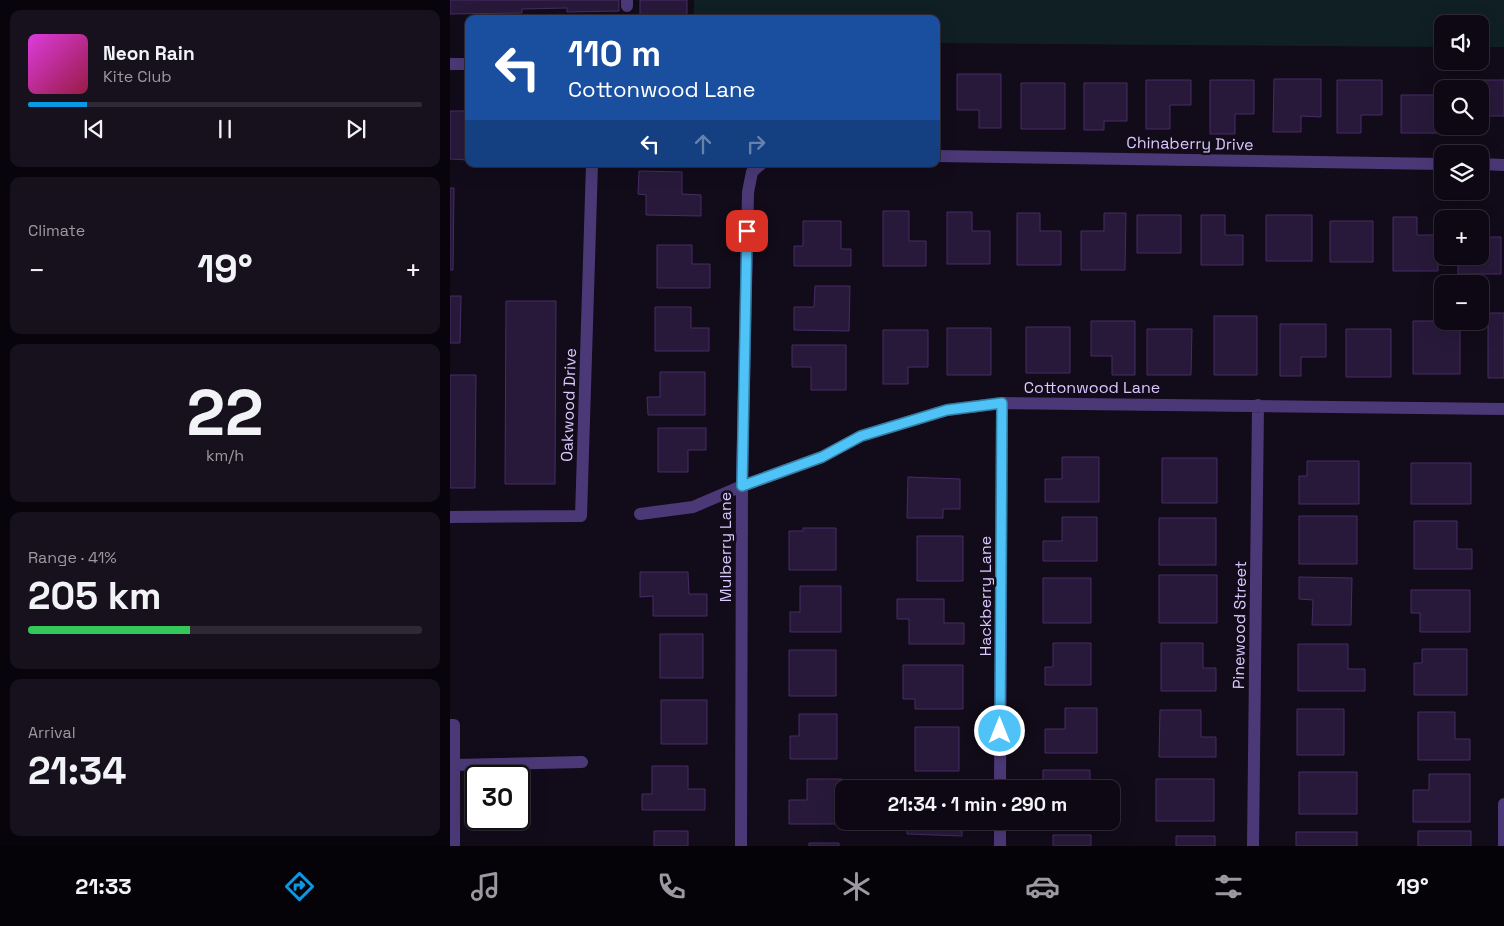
<!DOCTYPE html>
<html lang="en">
<head>
<meta charset="utf-8">
<style>
	:root { --surface:#0e0814; --page:#17111d; --text:#f1f3f6; --muted:#9b9aa0; --line:#2e2934; --accent:#0b98e5 }
	body { margin:0; font-family:"Space Grotesk",sans-serif; background:var(--page); color:var(--text); height:100vh; display:flex; flex-direction:column; font-size:19px; white-space:nowrap }
	* { box-sizing:border-box; margin:0 }
	p { font-size:16px; color:var(--muted) }
	.icon { flex:none; width:28px; height:28px; fill:none; stroke:currentColor; stroke-width:2; stroke-linecap:round; stroke-linejoin:round }
	.map { position:relative; flex:1; overflow:hidden }
	.side { display:flex; flex-direction:column; gap:10px; padding:10px; background:#08040b; width:450px }
	.side>* { flex:none }
	.guide { position:absolute; left:15px; top:15px; width:475px; height:152px; border-radius:10px; box-shadow:0 5px 20px #0002,0 0 0 1px var(--line); background:#1a4fa0; color:#fff; overflow:hidden }
	.tools { position:absolute; left:984px; top:15px; display:grid; gap:10px }
	.tools a { display:grid; place-items:center; width:55px; height:55px; border-radius:10px; background:var(--surface); box-shadow:0 5px 20px #0002,0 0 0 1px var(--line); font-size:25px }
	.speed { position:absolute; left:15px; top:765px; display:flex; gap:10px; font-size:25px; font-weight:700; text-align:center }
	.speed>* { display:grid; place-content:center; width:65px; height:65px; border-radius:50%; background:var(--surface); box-shadow:0 5px 20px #0002,0 0 0 1px var(--line); line-height:1 }
	.speed .limit { border:2px solid #111; border-radius:8px; background:#fff; color:#111 }
	.pin { position:absolute; display:grid; place-items:center; width:42px; height:42px; color:#fff; margin:-21px; border-radius:10px; box-shadow:0 2px 8px #0006 }
	.me { position:absolute; width:55px; margin:-28px; rotate:0deg; stroke-linejoin:round; filter:drop-shadow(0 0 4px #0008) }
	.turn { display:flex; align-items:center; gap:18px; height:105px; padding:0 20px; font-size:22px }
	.turn .icon { width:65px; height:65px; stroke-width:2.5 }
	.turn b { display:block; font-size:35px; line-height:42px }
	.lanes { display:flex; align-items:center; height:48px; padding:0 20px; background:#0003; justify-content:center; gap:25px; direction:ltr }
	.lanes .off { opacity:.35 }
	.big { font-size:38px; font-weight:800; line-height:1.1 }
	.side .tile { flex:1; display:flex; flex-direction:column; justify-content:center; gap:8px; min-width:0; padding:0 18px; border-radius:10px; background:var(--page) }
	.side .dial { align-items:center; gap:0 }
	.dial b { font-size:65px; line-height:1 }
	.song { display:flex; align-items:center; gap:15px }
	.cover { width:60px; height:60px; border-radius:8px; background:linear-gradient(135deg,hsl(300 70% 55%),hsl(340 70% 35%)) }
	.played { height:5px; border-radius:2px; background:linear-gradient(90deg,var(--accent) 15%,var(--line) 15%) }
	.keys { display:flex; justify-content:space-around; direction:ltr }
	.heat { display:flex; justify-content:space-between; align-items:center; font-size:28px; direction:ltr }
	.charge { height:8px; border-radius:4px; background:linear-gradient(90deg,#34c759 41%,var(--line) 0) }
	.trip { position:absolute; left:385px; top:780px; width:285px; height:50px; border-radius:10px; background:var(--surface); box-shadow:0 5px 20px #0002,0 0 0 1px var(--line); font-weight:800; line-height:50px; text-align:center }
	.menu { display:flex; height:80px; justify-content:space-around; align-items:center; background:#060308; color:var(--muted) }
	.menu .icon { width:35px; height:35px }
	.menu .active { color:var(--accent) }
	.menu b { font-size:22px; color:var(--text) }
	main { display:flex; flex:1; min-height:0 }
	.map>svg:first-child { display:block }
	.green { fill:#0f1f24 }
	.building { fill:#28193a; stroke:#462c65 }
	.lines { fill:none; stroke-linecap:round; stroke-linejoin:round }
	.minor { stroke:#4b3977; stroke-width:12 }
	.route-casing { stroke:#337fa1; stroke-width:12 }
	.route { stroke:#4fc3f7; stroke-width:9 }
	.labels { text-anchor:middle; stroke-width:5; stroke-linejoin:round; paint-order:stroke }
	.street-label { font-size:16px; fill:#dbc8fc; stroke:#120b1a }
</style>
</head>
<body>
<main>
<section class="side">
<div class="tile">
<div class="song"><i class="cover"></i><div><b>Neon Rain</b><p>Kite Club</p></div></div>
<div class="played"></div>
<div class="keys"><svg class="icon" aria-label="previous" viewBox="0 0 24 24"><path d="M18 5L8 12l10 7zM5 5v14"/></svg><svg class="icon" aria-label="pause" viewBox="0 0 24 24"><path d="M8 5v14M16 5v14"/></svg><svg class="icon" aria-label="next" viewBox="0 0 24 24"><path d="M6 5l10 7-10 7zM19 5v14"/></svg></div>
</div>
<div class="tile"><p>Climate</p>
<div class="heat"><a>−</a><b class="big">19°</b><a>+</a></div>
</div>
<div class="tile dial"><b>22</b><p>km/h</p></div>
<div class="tile"><p>Range · 41%</p><b class="big">205 km</b><div class="charge"></div></div>
<div class="tile"><p>Arrival</p><b class="big">21:34</b></div>
</section>
<div class="map">
<svg width="1054" height="846" viewBox="0 0 1054 846">
	<rect width="100%" height="100%" fill="#120b1a"/>
	<path class="green" d="M244,0H1054V47H1030V24H992V47L486,43V19H244Z"/>
	<path class="building" d="M0,0H169V11L117,12V8L72,9V13L0,14Z
		M190,0H237V17H190Z
		M507,74H551V128H529V110H507Z
		M824,79H871V117L851,116V132H823Z
		M696,80H741V105H720V129H696Z
		M760,80H804V114H785V134H760Z
		M887,80H932V115H911V133H887Z
		M1015,80H1054V116H1036L1037,132L1016,133V126H1030V89H1015Z
		M571,83H615V129H571Z
		M634,83H677V121H654V130H634Z
		M951,95H992V126H996V133H951Z
		M0,111H19V160L0,159Z
		M189,171L232,172V194L251,195V216L196,215V195L188,194Z
		M0,188H4L3,270H0Z
		M433,211H459V241H476V266H433Z
		M497,212H522V231H540V264H497Z
		M567,213H590V231H611V265H567Z
		M654,213H676L675,270H631V231H654Z
		M687,215H731V253H687Z
		M751,215H775V235H793V265H751Z
		M816,215H862V261H816Z
		M943,217H967V235H988V271H943Z
		M1008,218H1034V237H1051V274H1008V256H1030V219Z
		M353,221H391V249H401V266H344V246H353Z
		M880,221H923V262H880Z
		M207,245H242V264H260V288H207Z
		M365,286H400L399,331L344,330V307H364Z
		M0,296H11L10,343H0Z
		M56,301H106L105,484H55Z
		M205,307H241V328H259V351H205Z
		M1038,313H1054V378H1038Z
		M764,316H807V375H764Z
		M641,321H685V375H662V356H641Z
		M963,321H989V328H1010V374H963Z
		M830,324H876V357H851V376H830Z
		M576,327H620V373H576Z
		M497,328H541V375H497Z
		M697,329H742L741,375H697Z
		M896,329H941V377H896Z
		M433,330H478V367H458V384H433Z
		M342,345H396V390H361V367H342Z
		M210,372H255V415H198L197,397H210Z
		M0,375H26L25,488H0Z
		M208,428H256V450H238V472H208Z
		M612,457H649V502H595V479H612Z
		M712,458H767V503H712Z
		M857,461H909V504H849V476H857Z
		M961,463H1021V504H961Z
		M458,477L510,479V509H493V518H457Z
		M849,516H907V564H849Z
		M612,517H647V561H593V541H612Z
		M709,518H766V565H709Z
		M964,521H1007V549H1022V569H964Z
		M353,528H386V570H339V531H353Z
		M467,536H513V581H467Z
		M190,572H238L239,594H257V616H203V596L190,597Z
		M709,575H767V623H709Z
		M849,577L902,578L901,625H862L863,600L849,599Z
		M593,578H641V623H593Z
		M350,586H391V632H340V612H350Z
		M961,590H1020V632H970V613H961Z
		M447,599H494V623H514V644H459V619H447Z
		M210,634H253V678H210Z
		M603,643H641V685H595V667H603Z
		M711,643H753V668H766V691H711Z
		M848,644H898V669H915V691H848Z
		M972,649H1017V695H964V663H972Z
		M339,650H386V696H339Z
		M453,665H513V709H465V699H453Z
		M211,700H257V744H211Z
		M615,708H647V753H595V729H615Z
		M847,709H894V755H847Z
		M710,710H751V737H766V757H709Z
		M968,712H1005V739H1020V760H968Z
		M349,714H387V759H340V736H349Z
		M465,727H509V771H465Z
		M202,766H238V789H255V810H192V794H202Z
		M593,770H640V789H593Z
		M849,772H907V814H849Z
		M979,774H1020V822H963V790H979Z
		M357,779H392V824H339V800H357Z
		M706,779H764V821H706Z
		M457,821H512V836L457,834Z
		M204,831H238V846H204Z
		M968,831H1021V846H968Z
		M846,832H907V846H846Z
		M603,835H641V846H603Z
		M726,836H765V846H726Z
		M359,843H389V846H359Z"/>
	<g class="lines">
		<path class="minor" d="M177,0V6
			M0,64H19
			M486,156L992,164
			M1030,164L1054,165
			M190,514L243,507L292,486L372,457L411,436L497,410L552,403L1054,409
			M0,517L131,516L142,164
			M0,725H4V846
			M4,765L132,762
			M550,789L552,403
			M291,846L292,486L298,192L302,172L311,164
			M550,846V821
			M803,846L808,405
			M1054,846V804"/>
	</g>
	<g class="lines">
		<defs>
			<path id="route" d="M297,231L292,486L372,457L411,436L497,410L552,403L550,731"/>
		</defs>
		<use href="#route" class="route-casing"/>
		<use href="#route" class="route"/>
	</g>
	<g class="labels">
		<g class="street-label">
			<text transform="translate(740 143) rotate(1)" y="6">Chinaberry Drive</text>
			<text x="642" y="393">Cottonwood Lane</text>
			<text transform="translate(118 405) rotate(-88)" y="6">Oakwood Drive</text>
			<text transform="translate(275 547) rotate(-90)" y="6">Mulberry Lane</text>
			<text transform="translate(535 596) rotate(-90)" y="6">Hackberry Lane</text>
			<text transform="translate(789 625) rotate(-89)" y="6">Pinewood Street</text>
		</g>
	</g>
</svg>
<div class="tools">
<a><svg class="icon" aria-label="sound" viewBox="0 0 24 24"><path d="M4 9h4l5-4v14l-5-4H4zM17 9q2 3 0 6"/></svg></a>
<a><svg class="icon" aria-label="search" viewBox="0 0 24 24"><circle cx="10" cy="10" r="6"/><path d="M15 15l6 6"/></svg></a>
<a><svg class="icon" aria-label="layers" viewBox="0 0 24 24"><path d="M12 4l9 5-9 5-9-5zM3 14l9 5 9-5"/></svg></a>
<a>+</a>
<a>−</a>
</div>
<div class="speed"><div class="limit">30</div></div>
<div class="pin" style="left:297px;top:231px;background:#d93025"><svg class="icon" aria-label="arrive" viewBox="0 0 24 24"><path d="M6 21V4h12l-3 4 3 4H6"/></svg></div>
<svg class="me" style="left:550px;top:731px" viewBox="-20 -20 40 40"><circle r="17" fill="#4fc3f7" stroke="#fff" stroke-width="3"/><path d="M0-11L8 9 0 5-8 9z" fill="#fff"/></svg>
<div class="trip">21:34 · 1 min · 290 m</div>
<div class="guide">
<div class="turn"><svg class="icon" aria-label="left" viewBox="0 0 24 24"><path d="M17 20v-9H6M10 6l-5 5 5 5"/></svg><div><b>110 m</b>Cottonwood Lane</div></div>
<div class="lanes"><svg class="icon" aria-label="left" viewBox="0 0 24 24"><path d="M17 20v-9H6M10 6l-5 5 5 5"/></svg><svg class="icon off" aria-label="ahead" viewBox="0 0 24 24"><path d="M12 20V5M6 11l6-6 6 6"/></svg><svg class="icon off" aria-label="right" viewBox="0 0 24 24"><path d="M7 20v-9h11M14 6l5 5-5 5"/></svg></div>
</div>
</div>
</main>
<nav class="menu">
<b>21:33</b>
<svg class="icon active" aria-label="directions" viewBox="0 0 24 24"><path d="M12 3l9 9-9 9-9-9zM9 14v-3h6M13 9l2 2-2 2"/></svg>
<svg class="icon" aria-label="music" viewBox="0 0 24 24"><path d="M9 18V5l10-2v13"/><circle cx="6" cy="18" r="3"/><circle cx="16" cy="16" r="3"/></svg>
<svg class="icon" aria-label="phone" viewBox="0 0 24 24"><path d="M5 4h4l2 5-3 2q2 4 5 5l2-3 5 2v4C11 20 4 13 5 4z"/></svg>
<svg class="icon" aria-label="climate" viewBox="0 0 24 24"><path d="M12 3v18M4 7l16 10M4 17L20 7"/></svg>
<svg class="icon" aria-label="car" viewBox="0 0 24 24"><path d="M5 17H2v-5l4-1 3-4h7l3 4 3 1v5h-3M9 17h6M6 11h13"/><circle cx="7" cy="17" r="2"/><circle cx="17" cy="17" r="2"/></svg>
<svg class="icon" aria-label="filters" viewBox="0 0 24 24"><path d="M4 7h16M4 17h16"/><circle cx="9" cy="7" r="2"/><circle cx="15" cy="17" r="2"/></svg>
<b>19°</b>
</nav>
</body>
</html>
